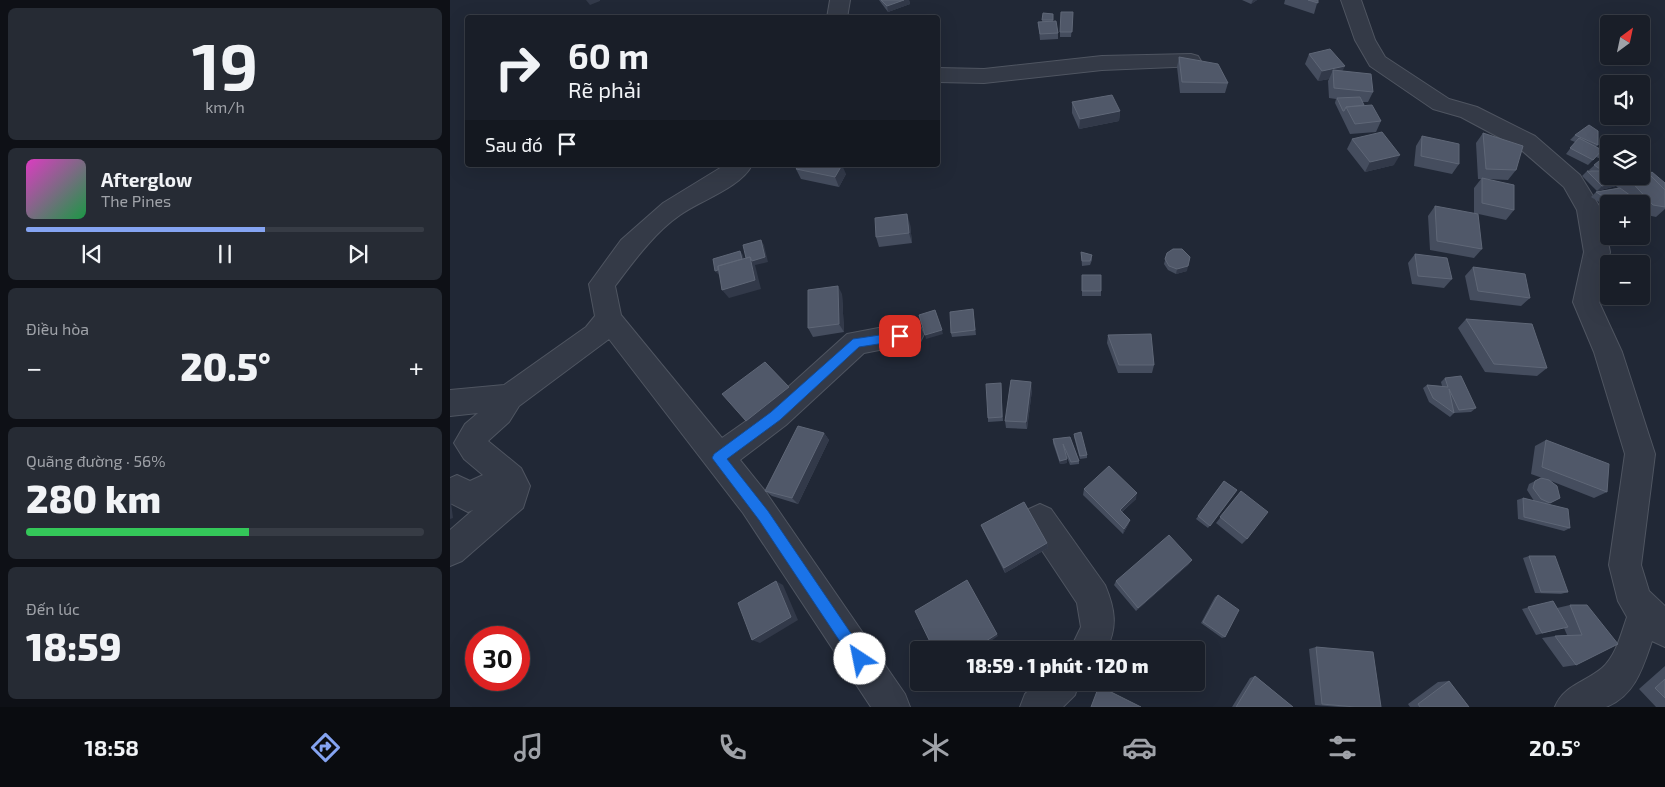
<!DOCTYPE html>
<html lang="vi">
<head>
<meta charset="utf-8">
<style>
	:root { --surface:#191e28; --page:#262b34; --text:#f1f3f6; --muted:#9fa2a8; --line:#373c45; --accent:#85a4f2 }
	body { margin:0; font-family:"Exo 2",sans-serif; background:var(--page); color:var(--text); height:100vh; display:flex; flex-direction:column; font-size:19px; white-space:nowrap }
	* { box-sizing:border-box; margin:0 }
	p { font-size:16px; color:var(--muted) }
	.icon { flex:none; width:28px; height:28px; fill:none; stroke:currentColor; stroke-width:2; stroke-linecap:round; stroke-linejoin:round }
	.map { position:relative; flex:1; overflow:hidden }
	.side { display:flex; flex-direction:column; gap:8px; padding:8px; background:#0e1016; width:450px }
	.side>* { flex:none }
	.banner { position:absolute; left:15px; top:15px; width:475px; height:152px; border-radius:5px; box-shadow:0 5px 20px #0002,0 0 0 1px var(--line); background:#191e28; color:var(--text); overflow:hidden }
	.needle { width:32px; rotate:33deg }
	.fabs { position:absolute; left:1150px; top:15px; display:grid; gap:10px }
	.fabs a { display:grid; place-items:center; width:50px; height:50px; border-radius:5px; background:var(--surface); box-shadow:0 5px 20px #0002,0 0 0 1px var(--line); font-size:25px }
	.speed { position:absolute; left:15px; top:626px; display:flex; gap:10px; font-size:25px; font-weight:700; text-align:center }
	.speed>* { display:grid; place-content:center; width:65px; height:65px; border-radius:50%; background:var(--surface); box-shadow:0 5px 20px #0002,0 0 0 1px var(--line); line-height:1 }
	.speed .limit { border:8px solid #d22; background:#fff; color:#111 }
	.pin { position:absolute; display:grid; place-items:center; width:42px; height:42px; color:#fff; margin:-21px; border-radius:10px; box-shadow:0 2px 8px #0006 }
	.me { position:absolute; width:55px; margin:-28px; rotate:326deg; stroke-linejoin:round; filter:drop-shadow(0 0 4px #0008) }
	.turn { display:flex; align-items:center; gap:18px; height:105px; padding:0 20px; font-size:22px }
	.turn .icon { width:65px; height:65px; stroke-width:2.5 }
	.turn b { display:block; font-size:35px; line-height:42px }
	.then { display:flex; align-items:center; height:48px; padding:0 20px; background:#0003; gap:10px; font-size:19px }
	.big { font-size:38px; font-weight:800; line-height:1.1 }
	.side .tile { flex:1; display:flex; flex-direction:column; justify-content:center; gap:8px; min-width:0; padding:0 18px; border-radius:8px; background:var(--page) }
	.side .dial { align-items:center; gap:0 }
	.dial b { font-size:65px; line-height:1 }
	.song { display:flex; align-items:center; gap:15px }
	.cover { width:60px; height:60px; border-radius:8px; background:linear-gradient(135deg,hsl(310 70% 55%),hsl(140 70% 35%)) }
	.played { height:5px; border-radius:2px; background:linear-gradient(90deg,var(--accent) 60%,var(--line) 60%) }
	.keys { display:flex; justify-content:space-around; direction:ltr }
	.heat { display:flex; justify-content:space-between; align-items:center; font-size:28px; direction:ltr }
	.charge { height:8px; border-radius:4px; background:linear-gradient(90deg,#34c759 56%,var(--line) 0) }
	.trip { position:absolute; left:460px; top:641px; width:295px; height:50px; border-radius:5px; background:var(--surface); box-shadow:0 5px 20px #0002,0 0 0 1px var(--line); font-weight:800; line-height:50px; text-align:center }
	.dock { display:flex; height:80px; justify-content:space-around; align-items:center; background:#0a0c10; color:var(--muted) }
	.dock .icon { width:35px; height:35px }
	.dock .selected { color:var(--accent) }
	.dock b { font-size:22px; color:var(--text) }
	main { display:flex; flex:1; min-height:0 }
	.map>svg:first-child { display:block }
	.lines { fill:none; stroke-linecap:round; stroke-linejoin:round }
	.street-casing { stroke:#4f5561; stroke-width:2 }
	.street { fill:#343a47; fill-rule:evenodd }
	.wall { fill:#454d5e }
	.shaded-wall { fill:#323949 }
	.building { fill:#505869; stroke:#5f6777 }
	.route { fill:#1a73e8; stroke:#114b97 }
</style>
</head>
<body>
<main>
<section class="side">
<div class="tile dial"><b>19</b><p>km/h</p></div>
<div class="tile">
<div class="song"><i class="cover"></i><div><b>Afterglow</b><p>The Pines</p></div></div>
<div class="played"></div>
<div class="keys"><svg class="icon" aria-label="previous" viewBox="0 0 24 24"><path d="M18 5L8 12l10 7zM5 5v14"/></svg><svg class="icon" aria-label="pause" viewBox="0 0 24 24"><path d="M8 5v14M16 5v14"/></svg><svg class="icon" aria-label="next" viewBox="0 0 24 24"><path d="M6 5l10 7-10 7zM19 5v14"/></svg></div>
</div>
<div class="tile"><p>Điều hòa</p>
<div class="heat"><a>−</a><b class="big">20.5°</b><a>+</a></div>
</div>
<div class="tile"><p>Quãng đường · 56%</p><b class="big">280 km</b><div class="charge"></div></div>
<div class="tile"><p>Đến lúc</p><b class="big">18:59</b></div>
</section>
<div class="map">
<svg width="1215" height="707" viewBox="0 0 1215 707">
	<rect width="100%" height="100%" fill="#212836"/>
	<g class="lines">
		<defs>
			<path id="street" d="M380,0H400L397,18H377Z
				M891,0H911L925,40L935,57L999,99L1027,107L1085,136L1130,175L1151,209L1160,252L1149,302L1172,352L1205,454L1191,565L1199,591L1215,606V647L1202,641C1193,667 1185,696 1156,707C1145,707 1118,707 1105,707C1114,685 1134,683 1152,668C1166,656 1171,634 1177,617L1168,601L1159,565L1175,454L1144,352L1123,302L1134,252L1127,210L1114,187L1069,148L1011,117L983,109L920,66L905,40Z
				M741,54L748,56L751,61L748,66L652,70L534,83L488,82V68L534,69L652,56Z
				M275,165H302C290,188 251,200 230,215C204,233 184,261 165,286L171,315L272,438L316,407L397,334L460,322L470,326L474,334L470,342L414,353L336,425L290,460L315,491L455,694L460,707H421L293,513L159,339L69,406L59,422L38,441L71,468L80,486L73,508L12,561L0,566V530L23,510L18,512L0,503V478L7,475L20,481L33,475L14,459L4,443L15,424L28,413L0,416V390L54,385L136,327L145,316L139,284L171,240L213,203Z
				M590,504L601,509L655,585C665,609 668,627 656,650H620L631,627L627,603L579,531L574,520L579,509Z
				M587,682H629L625,695L613,707H570L575,694Z"/>
		</defs>
		<use href="#street" class="street-casing"/>
		<use href="#street" class="street"/>
	</g>
	<path class="wall" d="M429,0H459L460,4L438,12Z
		M792,0H807L801,4Z
		M835,0H868L864,14L834,4Z
		M623,12L621,37H610V32Z
		M593,13L603,14V21L608,33V39L590,40L588,22H592Z
		M859,54L892,71L923,92L918,102H912L914,105L931,121L926,132L900,134L885,103L886,99L879,98L878,81L879,79L868,81L855,64Z
		M729,57L778,83L775,93H730L727,67Z
		M622,102L670,111L669,121L629,129L622,113Z
		M1033,133L1066,170L1058,180L1036,179L1064,210L1056,220L1024,213V188L1031,179H1028L1026,143Z
		M1125,135L1148,145L1146,147L1150,152L1159,149V176L1173,178L1175,176H1191L1215,183V209L1206,217L1192,214H1191V204H1159V208L1141,197L1146,192L1168,188L1166,186L1147,191L1132,176L1137,171H1141L1139,170L1151,159L1146,157L1138,165L1116,154L1125,142L1120,140Z
		M972,136L1009,164L1002,174L964,166L966,146Z
		M902,139L944,165L915,172L897,149Z
		M346,169L396,174L389,187L351,179Z
		M985,206L1032,249L1024,258L980,250L978,216Z
		M460,224L462,243L429,247L426,237Z
		M631,252L642,255V260L640,265L632,266Z
		M717,253L737,271L726,274L718,270L714,264Z
		M965,254L1002,279L994,288L962,284L958,263Z
		M1023,267L1080,298L1071,306L1020,300L1015,276Z
		M632,275L651,291V296H632Z
		M392,294L394,332L363,337L358,328Z
		M523,309L526,335L502,337L501,333Z
		M1016,319L1097,368L1087,376L1035,372L1008,328Z
		M658,335L704,365L702,373H668L657,343Z
		M995,378L1026,408L1021,412L1004,413L1000,417L979,402L973,388L977,385L992,386L991,382Z
		M551,383L553,421L538,422V418Z
		M582,390L577,429L556,428L555,421Z
		M374,433L379,440L348,504L322,496L315,491Z
		M624,434L637,455V458L630,459L624,437Z
		M620,437L629,461V464L620,465L615,452L617,463L610,464L603,443V439Z
		M1096,440L1157,492L1144,498L1101,481L1110,498L1098,504L1120,528L1114,531L1068,519L1067,500L1073,498L1084,501L1077,490L1079,484L1091,478L1095,479L1081,474L1085,446Z
		M774,481L787,490L758,528L746,519Z
		M634,489L686,499L672,512L680,520L678,525L673,534L633,495Z
		M791,491L797,539L792,544L766,523Z
		M531,525L597,543L598,548L555,573L533,530Z
		M1079,556L1118,592L1111,594L1085,593L1073,558Z
		M742,560L738,565L686,611L664,585L666,581Z
		M768,595L775,637L772,638L751,623L765,597Z
		M1103,601L1107,608L1120,605H1137L1126,665L1113,667L1092,638L1105,636L1117,635L1114,628L1086,635L1072,609Z
		M866,647L931,707H889L865,705L859,649Z
		M1215,666V707H1206L1189,689Z
		M805,676L843,707H782L800,678Z
		M999,681L1019,707H960L958,704L988,682Z"/>
	<path class="shaded-wall" d="M136,0H150V1L140,5Z
		M454,0H459L460,4L438,12L437,6Z
		M803,0H807L801,4Z
		M895,66L890,76L883,70L879,79L868,81L872,71Z
		M670,111L669,121L629,129L630,119Z
		M950,155L944,165L915,172L920,162Z
		M392,165L396,174L389,187L385,177Z
		M1170,181L1166,186L1147,191L1152,186Z
		M1188,201L1185,204H1174Z
		M457,214L460,224L462,243L459,233Z
		M311,240L314,245L318,262L305,265L311,289L279,298L272,290L300,257Z
		M290,251L293,255L296,267L269,275L265,271Z
		M738,266L737,271L726,274L727,269Z
		M388,286L392,294L394,332L389,324Z
		M492,330L493,334L476,339L475,335Z
		M581,382L582,390L577,429L576,422Z
		M339,387L345,394L303,428L296,421Z
		M374,433L379,440L348,504L342,498Z
		M617,459V463L610,464V461Z
		M687,493L686,499L668,515L670,510Z
		M0,495L3,518L0,519Z
		M680,520L678,525L673,534L674,529Z
		M597,543L598,548L555,573L554,568Z
		M742,560L738,565L686,611L688,608Z
		M517,580L548,636L528,650H522Z
		M326,581L333,585L348,620L310,643L302,640Z"/>
	<path class="building" d="M431,0H454L437,6Z
		M858,0H868V3Z
		M611,12H623L622,32H610Z
		M593,13L603,14V20H592Z
		M606,21L608,33L590,34L588,22Z
		M880,49L895,66L872,71L859,54Z
		M729,57L768,64L778,83L732,82Z
		M883,70L921,74L923,92L884,88Z
		M662,95L670,111L630,119L622,102Z
		M910,97L914,105L896,107L894,111H893L887,98Z
		M922,105L931,121L905,124L896,107Z
		M1139,125L1148,131V145L1125,135Z
		M932,132L950,155L920,162L902,139Z
		M1033,133L1073,146L1066,170L1036,169Z
		M972,136L1009,144V164L971,156Z
		M1129,138L1152,150L1143,160L1120,148Z
		M1159,149V156L1150,152Z
		M1154,157L1159,159V168L1153,171L1144,165Z
		M349,165H392L385,177L346,169Z
		M1137,171H1159V176H1172L1173,178L1170,181L1152,186Z
		M1202,172L1215,183V190L1199,174Z
		M1198,173L1215,190V207L1203,205L1176,176H1191V174Z
		M1032,178L1064,185V210L1032,203Z
		M1170,188L1188,201L1174,204H1165L1146,192Z
		M985,206L1028,214L1032,249L987,241Z
		M457,214L459,233L426,237L425,218Z
		M311,240L315,257L302,261L300,257L296,258L293,245Z
		M723,249H732L740,257L738,266L727,269L719,266L715,259L717,253Z
		M290,251L292,259L268,266V270L265,271L263,259Z
		M631,252L642,255L640,261H632Z
		M965,254L997,258L1002,279L968,276Z
		M300,257L305,280L272,290L268,266Z
		M1023,267L1075,274L1080,298L1028,291Z
		M632,275H651V291H632Z
		M388,286L389,324L358,328V290Z
		M523,309L525,330L501,333L500,312Z
		M485,310L492,330L475,335L469,315Z
		M1016,319L1082,324L1097,368L1044,364Z
		M701,334L704,365H669L658,335Z
		M315,362L339,387L296,421L272,394Z
		M1011,376L1026,408L1009,410L999,389L1004,413L983,398L977,385L998,387L995,378Z
		M561,380L581,382L576,422L555,421Z
		M551,383L552,417L538,418L536,384Z
		M348,426L374,433L342,498L315,491Z
		M631,432L637,455L630,456L624,434Z
		M620,437L629,461L621,462L613,444L617,459L610,461L603,439Z
		M1096,440L1159,464L1157,492L1092,467Z
		M659,466L687,493L670,510L680,520L674,529L634,489Z
		M1091,478L1099,480L1107,486L1110,498L1100,503L1091,499L1083,488L1085,481Z
		M774,481L787,490L760,526L748,516Z
		M791,491L818,512L797,539L770,517Z
		M1073,498L1118,509L1120,528L1074,517Z
		M574,502L597,543L554,568L531,525Z
		M719,535L742,560L688,608L666,581Z
		M1079,556H1105L1118,592H1091Z
		M517,580L547,634L522,650H484L465,611Z
		M326,581L341,617L302,640L288,603Z
		M768,595L789,610L775,637L753,622Z
		M1103,601L1118,627L1092,633L1078,607Z
		M1120,605H1137L1168,644L1126,665L1105,636L1132,635Z
		M866,647L923,652L931,707H905L872,704Z
		M805,676L843,707H786Z
		M1215,679V698L1205,688Z
		M999,681L1019,707H970L968,704Z
		M649,686L691,707H641Z"/>
	<path class="route" d="M450,332L454,333V340L409,347L330,420L277,459L318,511L415,654L417,659L415,664L410,666L405,664L309,520L262,458L264,454L321,412L403,339Z"/>
</svg>
<div class="fabs">
<a><svg class="needle" viewBox="-14 -14 28 28"><path d="M0-13l5 13h-10z" fill="#e53935"/><path d="M0 13l5-13h-10z" fill="#9fa2a8"/></svg></a>
<a><svg class="icon" aria-label="sound" viewBox="0 0 24 24"><path d="M4 9h4l5-4v14l-5-4H4zM17 9q2 3 0 6"/></svg></a>
<a><svg class="icon" aria-label="layers" viewBox="0 0 24 24"><path d="M12 4l9 5-9 5-9-5zM3 14l9 5 9-5"/></svg></a>
<a>+</a>
<a>−</a>
</div>
<div class="speed"><div class="limit">30</div></div>
<div class="pin" style="left:450px;top:336px;background:#d93025"><svg class="icon" aria-label="arrive" viewBox="0 0 24 24"><path d="M6 21V4h12l-3 4 3 4H6"/></svg></div>
<svg class="me" style="left:410px;top:659px" viewBox="-20 -20 40 40"><circle r="19" fill="#fff"/><path d="M0-13L10 11 0 6-10 11z" fill="#1a73e8"/></svg>
<div class="trip">18:59 · 1 phút · 120 m</div>
<div class="banner">
<div class="turn"><svg class="icon" aria-label="right" viewBox="0 0 24 24"><path d="M7 20v-9h11M14 6l5 5-5 5"/></svg><div><b>60 m</b>Rẽ phải</div></div>
<div class="then">Sau đó<svg class="icon" aria-label="arrive" viewBox="0 0 24 24"><path d="M6 21V4h12l-3 4 3 4H6"/></svg></div>
</div>
</div>
</main>
<nav class="dock">
<b>18:58</b>
<svg class="icon selected" aria-label="directions" viewBox="0 0 24 24"><path d="M12 3l9 9-9 9-9-9zM9 14v-3h6M13 9l2 2-2 2"/></svg>
<svg class="icon" aria-label="music" viewBox="0 0 24 24"><path d="M9 18V5l10-2v13"/><circle cx="6" cy="18" r="3"/><circle cx="16" cy="16" r="3"/></svg>
<svg class="icon" aria-label="phone" viewBox="0 0 24 24"><path d="M5 4h4l2 5-3 2q2 4 5 5l2-3 5 2v4C11 20 4 13 5 4z"/></svg>
<svg class="icon" aria-label="climate" viewBox="0 0 24 24"><path d="M12 3v18M4 7l16 10M4 17L20 7"/></svg>
<svg class="icon" aria-label="car" viewBox="0 0 24 24"><path d="M5 17H2v-5l4-1 3-4h7l3 4 3 1v5h-3M9 17h6M6 11h13"/><circle cx="7" cy="17" r="2"/><circle cx="17" cy="17" r="2"/></svg>
<svg class="icon" aria-label="filters" viewBox="0 0 24 24"><path d="M4 7h16M4 17h16"/><circle cx="9" cy="7" r="2"/><circle cx="15" cy="17" r="2"/></svg>
<b>20.5°</b>
</nav>
</body>
</html>
